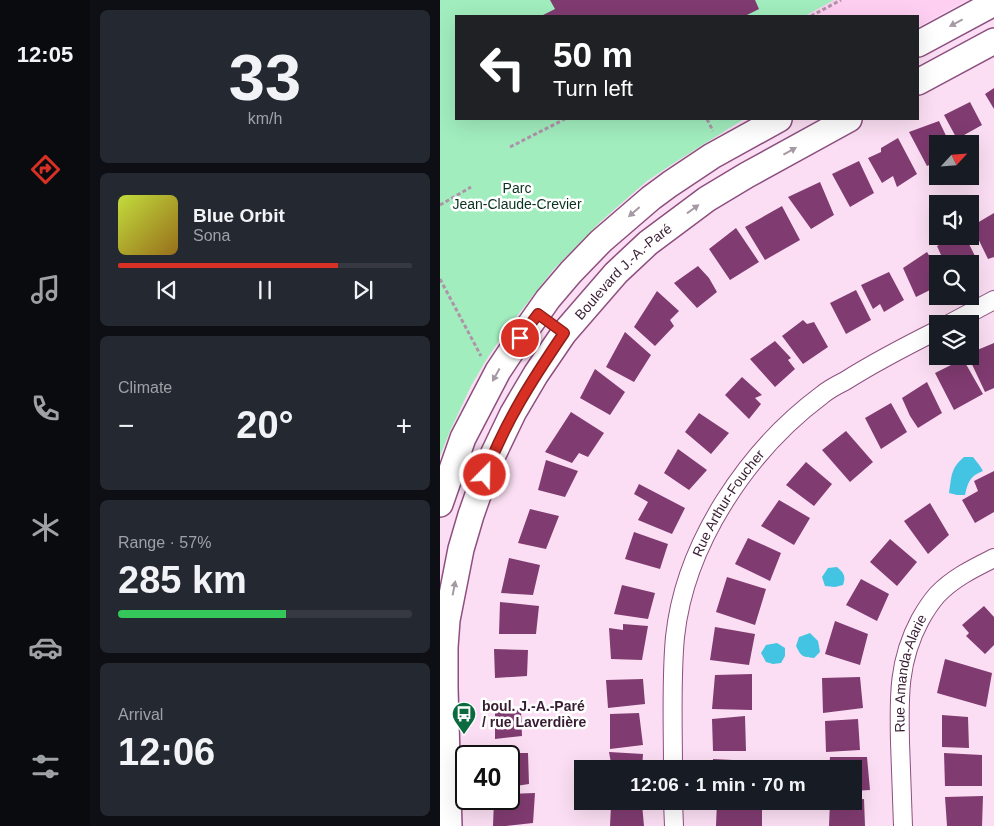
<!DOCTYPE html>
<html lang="en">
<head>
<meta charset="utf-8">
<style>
	:root { --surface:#171b24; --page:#242831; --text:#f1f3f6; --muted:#9ea1a6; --line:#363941; --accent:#d93025 }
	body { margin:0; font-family:Arial,sans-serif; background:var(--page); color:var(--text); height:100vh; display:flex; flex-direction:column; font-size:19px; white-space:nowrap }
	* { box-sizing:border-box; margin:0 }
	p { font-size:16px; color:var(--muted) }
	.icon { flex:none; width:28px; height:28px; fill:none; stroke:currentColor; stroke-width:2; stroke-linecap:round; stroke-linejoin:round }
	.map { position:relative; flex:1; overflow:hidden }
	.drawer { display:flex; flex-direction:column; gap:10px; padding:10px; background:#0d0f14; width:350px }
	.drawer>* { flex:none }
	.guide { position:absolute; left:15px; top:15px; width:464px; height:105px; border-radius:0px; box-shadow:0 5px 20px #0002; background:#202124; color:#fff; overflow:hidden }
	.needle { width:32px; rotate:64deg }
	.fabs { position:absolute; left:489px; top:135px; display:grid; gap:10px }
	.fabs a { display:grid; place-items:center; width:50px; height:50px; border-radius:0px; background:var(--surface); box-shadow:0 5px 20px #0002; font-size:25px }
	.speed { position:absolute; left:15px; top:745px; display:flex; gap:10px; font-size:25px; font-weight:700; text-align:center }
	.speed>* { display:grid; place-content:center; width:65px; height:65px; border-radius:50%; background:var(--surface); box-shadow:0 5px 20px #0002; line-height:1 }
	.speed .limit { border:2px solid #111; border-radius:8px; background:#fff; color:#111 }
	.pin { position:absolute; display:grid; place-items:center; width:42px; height:42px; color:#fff; margin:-21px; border:2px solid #fff; border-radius:50%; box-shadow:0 1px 5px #0007 }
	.me { position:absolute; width:55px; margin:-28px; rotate:23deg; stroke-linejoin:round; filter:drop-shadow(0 0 4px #0008) }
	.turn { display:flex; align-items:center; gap:18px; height:105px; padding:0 15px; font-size:22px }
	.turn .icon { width:65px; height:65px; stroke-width:2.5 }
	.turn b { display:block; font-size:35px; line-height:42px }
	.big { font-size:38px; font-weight:700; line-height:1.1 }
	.drawer .widget { flex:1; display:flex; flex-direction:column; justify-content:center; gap:8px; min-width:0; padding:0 18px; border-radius:8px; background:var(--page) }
	.drawer .dial { align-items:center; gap:0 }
	.dial b { font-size:65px; line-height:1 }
	.song { display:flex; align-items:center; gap:15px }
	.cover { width:60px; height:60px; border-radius:8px; background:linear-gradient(135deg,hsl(70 70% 55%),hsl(40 70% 35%)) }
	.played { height:5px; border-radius:2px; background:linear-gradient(90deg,var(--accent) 75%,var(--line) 75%) }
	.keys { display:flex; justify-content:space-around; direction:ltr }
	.heat { display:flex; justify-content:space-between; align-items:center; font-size:28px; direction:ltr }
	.charge { height:8px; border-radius:4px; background:linear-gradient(90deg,#34c759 57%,var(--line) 0) }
	.trip { position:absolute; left:134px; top:760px; width:288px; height:50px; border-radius:0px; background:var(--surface); box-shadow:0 5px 20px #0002; font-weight:700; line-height:50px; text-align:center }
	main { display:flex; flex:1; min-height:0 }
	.tabs { display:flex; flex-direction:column; width:90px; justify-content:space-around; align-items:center; background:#090b0e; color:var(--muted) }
	.tabs .icon { width:35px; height:35px }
	.tabs .current { color:var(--accent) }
	.tabs b { font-size:22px; color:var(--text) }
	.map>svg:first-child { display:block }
	.built { fill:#fecff1 }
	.green { fill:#a1edbe }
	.water { fill:#42c4e2 }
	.building { fill:#803b70 }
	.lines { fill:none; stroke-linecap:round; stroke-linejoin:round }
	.street-casing { stroke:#8d4f7f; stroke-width:20 }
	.secondary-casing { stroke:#8d4f7f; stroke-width:28 }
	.path { stroke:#af93a8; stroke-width:3; stroke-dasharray:4 2.5; stroke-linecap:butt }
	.street { stroke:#fff; stroke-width:18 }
	.secondary { stroke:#fff; stroke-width:25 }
	.oneway { fill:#a599a3 }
	.route-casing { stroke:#8d1f18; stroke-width:12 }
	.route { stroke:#d93025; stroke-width:9 }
	.labels { text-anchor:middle; stroke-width:5; stroke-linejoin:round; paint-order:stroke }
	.park-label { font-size:14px; fill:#09321d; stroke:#fff }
	.street-label { font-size:14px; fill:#381d32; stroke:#fff }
	.poi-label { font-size:14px; font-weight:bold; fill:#381d32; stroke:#fff; text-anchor:start }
</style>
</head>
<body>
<main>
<nav class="tabs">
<b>12:05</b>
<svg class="icon current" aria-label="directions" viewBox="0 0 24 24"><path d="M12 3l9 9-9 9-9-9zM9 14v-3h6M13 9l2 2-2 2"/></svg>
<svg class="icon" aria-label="music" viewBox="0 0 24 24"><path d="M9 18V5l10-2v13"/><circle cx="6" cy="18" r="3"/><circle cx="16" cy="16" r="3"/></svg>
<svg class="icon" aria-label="phone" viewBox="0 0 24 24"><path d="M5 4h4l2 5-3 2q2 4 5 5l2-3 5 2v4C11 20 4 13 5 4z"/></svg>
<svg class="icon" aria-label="climate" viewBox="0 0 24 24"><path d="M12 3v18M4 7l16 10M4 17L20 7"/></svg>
<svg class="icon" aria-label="car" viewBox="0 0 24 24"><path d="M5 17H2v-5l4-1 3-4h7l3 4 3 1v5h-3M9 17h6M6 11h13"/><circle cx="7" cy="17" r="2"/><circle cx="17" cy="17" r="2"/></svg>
<svg class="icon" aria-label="filters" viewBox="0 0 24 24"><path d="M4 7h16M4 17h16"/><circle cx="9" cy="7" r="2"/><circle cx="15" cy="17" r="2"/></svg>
</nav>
<section class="drawer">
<div class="widget dial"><b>33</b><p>km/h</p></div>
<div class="widget">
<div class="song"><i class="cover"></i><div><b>Blue Orbit</b><p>Sona</p></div></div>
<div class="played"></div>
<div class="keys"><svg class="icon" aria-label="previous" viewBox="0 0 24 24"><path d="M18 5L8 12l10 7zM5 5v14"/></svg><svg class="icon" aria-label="pause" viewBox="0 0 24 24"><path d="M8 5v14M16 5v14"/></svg><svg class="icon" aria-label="next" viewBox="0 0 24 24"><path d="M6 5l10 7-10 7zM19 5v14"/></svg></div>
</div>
<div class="widget"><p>Climate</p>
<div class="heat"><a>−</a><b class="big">20°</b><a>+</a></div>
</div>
<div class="widget"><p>Range · 57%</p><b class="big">285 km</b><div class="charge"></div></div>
<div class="widget"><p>Arrival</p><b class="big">12:06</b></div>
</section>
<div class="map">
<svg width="554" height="826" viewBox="0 0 554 826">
	<rect width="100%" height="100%" fill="#fbdef3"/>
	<path class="built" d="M394,0H527L478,27V16H365Z"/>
	<path class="green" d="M0,0H394L365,16H16V119H304L237,161L207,181L160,222L113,270L66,330L45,362L31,386L10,431L0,456Z"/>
	<path class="water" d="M524,457H533L540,466L543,471C530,476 528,482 525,495H517L509,493C512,476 510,469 524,457Z
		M397,567C404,573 406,576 403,585L395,587L385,586L382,577L388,568Z
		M370,633L378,641L380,652L374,658C362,657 361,656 356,646L359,637Z
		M337,643L345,648V656L341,663L333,664L326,662L321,653L326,645Z"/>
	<path class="building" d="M110,0H315L319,9L305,16H101L115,9Z
		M554,88V109L545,94Z
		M530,102L542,125L517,139L504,115Z
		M499,121L510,144H498V161L487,166L469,132Z
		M458,138L477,174L457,187L453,176L442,183L428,158L441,152V148Z
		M419,161L434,193L410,207L392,174Z
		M380,182L394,215L371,229L348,197Z
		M342,206L360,240L325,260L305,227Z
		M554,213V257L548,259L532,226Z
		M296,228L319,262L290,280L269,249Z
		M517,236H525L539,264L530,269V264H505L497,246Z
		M487,252L498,270V286L476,297L463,268Z
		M258,266L269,278L277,292L257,308L234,283Z
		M449,272L464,300L444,312L440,304L433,309L421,285Z
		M416,290L431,320L406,334L390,303Z
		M217,291L239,311L230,320L234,326L215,346L194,327Z
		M363,320L367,324L374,322L388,347L363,364L342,336Z
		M185,332L211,355L194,382L166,367Z
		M335,341L351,358L348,360L355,369L335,387L310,359Z
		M554,343V388L545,392L528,356H530V353Z
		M523,359L543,394L514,410L495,373Z
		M155,369L185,392L170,415L140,398Z
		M302,377L322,395L315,398L321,404L309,419L285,395Z
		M487,382L502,413L478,428L470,416L462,398Z
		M451,403L467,432L441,449L425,418Z
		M131,412L164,433L148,457L139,453L132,463L105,452Z
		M259,413L289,433L271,454L245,432Z
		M406,431L433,462L410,482L382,450Z
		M238,449L267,470L249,490L224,473Z
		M106,460L138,471L125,497L98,490Z
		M366,462L392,484L374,506L346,485Z
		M554,471V512L535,523L522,500L538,491L534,481Z
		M199,484L245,508L232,534L198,520L208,502L194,494Z
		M339,500L370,518L354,545L321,526Z
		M490,503L509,535L488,554L464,521Z
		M90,509L119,516L106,549L78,543Z
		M194,532L228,544L220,569L185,559Z
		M308,538L341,553L330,581L295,564Z
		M450,539L477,562L457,586L430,562Z
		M69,558L100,565L93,595L61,593Z
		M287,577L326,589L315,625L276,612Z
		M421,579L449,594L437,621L406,605Z
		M182,585L215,593L208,619L174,614Z
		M60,602L99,606L96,634H59Z
		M544,606L554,617V645L545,654L526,636L529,633L522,625Z
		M395,621L428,634L420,665L385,654Z
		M183,624L208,626L202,660L171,659L169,628L183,630Z
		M275,627L315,634L309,665L270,660Z
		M54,649L88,650L87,676L55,678Z
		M505,659L552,673L546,707L497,693Z
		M312,674V710L272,709L275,675Z
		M420,677L423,708L383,713L382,678Z
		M203,679L205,704L168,708L166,680Z
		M55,707L81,710L82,736L55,739Z
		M199,713L203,745L170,749V714Z
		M502,715L528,717L529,748L502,747Z
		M305,716L306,751H273L272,719Z
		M418,719L420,750L386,752L385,721Z
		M169,752L203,754L202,769H165L164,764L171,763Z
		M52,753H88L89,784L69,787V756H53Z
		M504,753L542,755V786H505Z
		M390,757H427L430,790L412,791V769H389Z
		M273,759L313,761V769H273Z
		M95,793L93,823L66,826H53L54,799H69V794Z
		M543,796L542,826H507L505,797Z
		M424,799L425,826H389L390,801H412V800Z
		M277,801H322V826H276Z
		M202,804L204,826H170L171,805Z"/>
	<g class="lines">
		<defs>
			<g id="street">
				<path d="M509,324L554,300"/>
				<path id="s1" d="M233,769C233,725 231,680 235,637C245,543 308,450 382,395C389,389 397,385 405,381C435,362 466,346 498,330"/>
				<path d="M233,801L234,826"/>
				<path id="s2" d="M463,826C462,798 461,770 460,742C459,697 458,661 480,620C485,611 490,603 497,595C513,578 534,568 554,558"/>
			</g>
			<g id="secondary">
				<path d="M478,44L554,3"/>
				<path d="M478,82L554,41"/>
				<path d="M0,504L23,438L58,371L72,350L108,299L131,272L161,241L211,198L230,184L272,156L339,119"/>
				<path id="s3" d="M9,826L5,688V647L7,620L21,549L31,515L50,461L73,413L96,374L124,333L176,273L208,243L267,199L307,175L409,119"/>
			</g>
		</defs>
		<use href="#street" class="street-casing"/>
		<use href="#secondary" class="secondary-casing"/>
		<path class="path" d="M371,16L401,0
			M267,119L273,131
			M70,147L125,119
			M0,205L31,187
			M0,279L41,356"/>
		<use href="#street" class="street"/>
		<use href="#secondary" class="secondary"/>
	</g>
	<defs><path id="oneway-solid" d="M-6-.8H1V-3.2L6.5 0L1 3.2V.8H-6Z" transform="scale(1.25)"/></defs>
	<g class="oneway">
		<use href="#oneway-solid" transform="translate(516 23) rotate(152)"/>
		<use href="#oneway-solid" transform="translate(350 151) rotate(-29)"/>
		<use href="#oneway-solid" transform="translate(253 209) rotate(-36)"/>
		<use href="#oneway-solid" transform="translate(194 212) rotate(139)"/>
		<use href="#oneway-solid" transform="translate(56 375) rotate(119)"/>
		<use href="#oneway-solid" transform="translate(14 588) rotate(-79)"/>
	</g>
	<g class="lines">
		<defs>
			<path id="route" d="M45,475C65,422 92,380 124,333L98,314L80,338"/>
		</defs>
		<use href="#route" class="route-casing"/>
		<use href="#route" class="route"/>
	</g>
	<defs>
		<symbol id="bus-pin" viewBox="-11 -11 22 30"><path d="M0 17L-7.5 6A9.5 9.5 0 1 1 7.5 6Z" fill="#0b6b3f" stroke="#fff"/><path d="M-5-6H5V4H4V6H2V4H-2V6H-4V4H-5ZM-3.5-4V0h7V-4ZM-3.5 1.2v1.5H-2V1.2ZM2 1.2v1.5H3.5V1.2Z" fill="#fff"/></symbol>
	</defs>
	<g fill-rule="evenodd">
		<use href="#bus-pin" x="10" y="700" width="28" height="38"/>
	</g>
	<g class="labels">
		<g class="park-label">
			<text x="77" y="193">Parc<tspan x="77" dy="16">Jean-Claude-Crevier</tspan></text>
		</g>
		<g class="street-label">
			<text dy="5" stroke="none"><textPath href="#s3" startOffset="605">Boulevard J.-A.-Paré</textPath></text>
			<text dy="5" stroke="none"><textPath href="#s1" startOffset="278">Rue Arthur-Foucher</textPath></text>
			<text dy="5" stroke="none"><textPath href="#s2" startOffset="154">Rue Amanda-Alarie</textPath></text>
		</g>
		<g class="poi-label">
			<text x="42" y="711">boul. J.-A.-Paré<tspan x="42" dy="16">/ rue Laverdière</tspan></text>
		</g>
	</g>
</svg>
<div class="fabs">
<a><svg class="needle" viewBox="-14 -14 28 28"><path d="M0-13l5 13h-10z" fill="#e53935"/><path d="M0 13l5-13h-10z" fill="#9ea1a6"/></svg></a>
<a><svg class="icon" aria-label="sound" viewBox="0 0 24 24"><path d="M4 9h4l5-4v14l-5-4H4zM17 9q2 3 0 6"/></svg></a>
<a><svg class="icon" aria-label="search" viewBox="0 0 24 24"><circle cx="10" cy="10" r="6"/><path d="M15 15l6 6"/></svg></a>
<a><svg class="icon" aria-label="layers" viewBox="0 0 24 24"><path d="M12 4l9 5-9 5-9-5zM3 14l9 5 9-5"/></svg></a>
</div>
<div class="speed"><div class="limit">40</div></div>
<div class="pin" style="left:80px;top:338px;background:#d93025"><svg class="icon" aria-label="arrive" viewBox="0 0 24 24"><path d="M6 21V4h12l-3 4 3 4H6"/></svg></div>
<svg class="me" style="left:45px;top:475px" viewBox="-20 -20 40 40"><circle r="17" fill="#d93025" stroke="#fff" stroke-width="3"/><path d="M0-11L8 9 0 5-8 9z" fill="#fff"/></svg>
<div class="trip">12:06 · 1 min · 70 m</div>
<div class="guide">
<div class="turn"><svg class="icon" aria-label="left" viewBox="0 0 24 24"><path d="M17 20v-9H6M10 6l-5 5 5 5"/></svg><div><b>50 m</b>Turn left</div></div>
</div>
</div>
</main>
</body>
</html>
